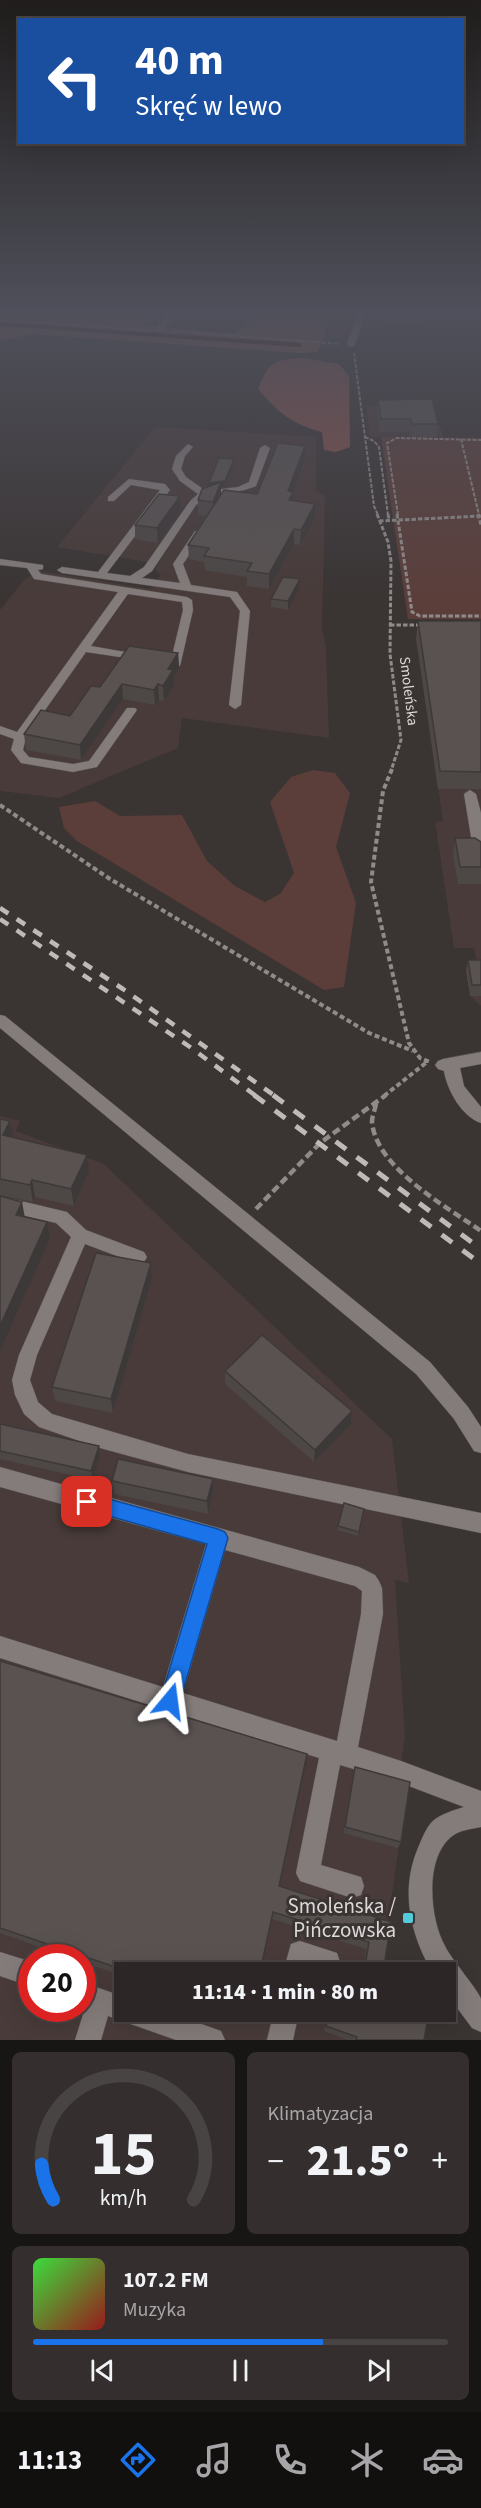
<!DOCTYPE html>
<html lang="pl">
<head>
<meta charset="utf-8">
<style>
	:root { --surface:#2c2726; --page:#342f2e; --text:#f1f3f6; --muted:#a6a5a7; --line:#484443; --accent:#1a73e8 }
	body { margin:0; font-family:"Source Sans 3",sans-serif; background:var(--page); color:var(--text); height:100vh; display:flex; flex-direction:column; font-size:22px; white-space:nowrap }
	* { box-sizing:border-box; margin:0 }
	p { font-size:20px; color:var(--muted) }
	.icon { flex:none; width:33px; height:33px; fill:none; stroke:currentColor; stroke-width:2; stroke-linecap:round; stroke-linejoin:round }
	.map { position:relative; height:2040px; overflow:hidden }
	.side { display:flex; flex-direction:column; gap:12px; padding:12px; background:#181515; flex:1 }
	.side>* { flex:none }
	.banner { position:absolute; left:18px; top:18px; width:446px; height:126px; border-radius:0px; box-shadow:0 6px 24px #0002,0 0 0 2px var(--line); background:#1a4fa0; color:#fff; overflow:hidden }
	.speed { position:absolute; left:18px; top:1944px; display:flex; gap:12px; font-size:30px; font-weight:700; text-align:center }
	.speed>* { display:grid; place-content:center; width:78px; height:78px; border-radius:50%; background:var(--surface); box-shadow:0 6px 24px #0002,0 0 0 2px var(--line); line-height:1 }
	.speed .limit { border:9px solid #d22; background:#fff; color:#111 }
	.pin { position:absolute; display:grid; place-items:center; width:51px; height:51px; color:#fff; margin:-26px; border-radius:12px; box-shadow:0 3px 9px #0006 }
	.me { position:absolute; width:66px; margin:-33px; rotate:16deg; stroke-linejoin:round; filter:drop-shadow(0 0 4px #0008) }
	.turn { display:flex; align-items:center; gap:21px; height:126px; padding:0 18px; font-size:27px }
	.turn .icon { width:78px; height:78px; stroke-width:2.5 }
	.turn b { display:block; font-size:42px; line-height:51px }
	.big { font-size:45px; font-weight:800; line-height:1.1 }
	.side .card { flex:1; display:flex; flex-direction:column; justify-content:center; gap:9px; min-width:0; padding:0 21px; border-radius:9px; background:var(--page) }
	.side .dial { align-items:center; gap:0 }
	.dial svg { height:156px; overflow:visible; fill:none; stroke:var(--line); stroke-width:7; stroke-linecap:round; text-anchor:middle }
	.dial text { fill:var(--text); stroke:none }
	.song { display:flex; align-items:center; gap:18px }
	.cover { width:72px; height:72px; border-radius:9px; background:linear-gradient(135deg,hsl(120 70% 55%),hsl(0 70% 35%)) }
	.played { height:6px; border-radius:3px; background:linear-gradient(90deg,var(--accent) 70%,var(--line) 70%) }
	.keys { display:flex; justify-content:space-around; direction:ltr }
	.heat { display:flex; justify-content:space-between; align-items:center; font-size:33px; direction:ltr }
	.side .tiles { flex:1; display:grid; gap:12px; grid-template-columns:1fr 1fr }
	.card:last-child { grid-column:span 2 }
	.trip { position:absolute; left:114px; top:1962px; width:342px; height:60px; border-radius:0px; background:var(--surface); box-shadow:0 6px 24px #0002,0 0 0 2px var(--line); font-weight:800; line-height:60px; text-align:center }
	.dock { display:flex; height:96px; justify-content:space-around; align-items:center; background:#12100f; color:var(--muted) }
	.dock .icon { width:42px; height:42px }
	.dock .selected { color:var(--accent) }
	.dock b { font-size:27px; color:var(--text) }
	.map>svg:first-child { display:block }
	.built { fill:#483b39; fill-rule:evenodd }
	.green { fill:#5b3e3a }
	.forest { fill:#83504a }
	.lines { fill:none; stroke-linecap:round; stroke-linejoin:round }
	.stream { stroke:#370c09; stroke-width:4 }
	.minor-casing { stroke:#565150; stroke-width:1 }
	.path-far3 { stroke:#908b8a; stroke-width:2; stroke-dasharray:4 1.5; stroke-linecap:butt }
	.path-far2 { stroke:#908b8a; stroke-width:3; stroke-dasharray:4.5 2; stroke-linecap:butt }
	.path-far1 { stroke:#908b8a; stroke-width:4; stroke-dasharray:5 3; stroke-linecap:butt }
	.path { stroke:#908b8a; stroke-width:4.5; stroke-dasharray:8 4; stroke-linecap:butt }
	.minor { fill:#847c7b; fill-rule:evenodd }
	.rail-far1 { stroke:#bebab9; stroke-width:4.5; stroke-dasharray:10 10; stroke-linecap:butt }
	.rail { stroke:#bebab9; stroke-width:5; stroke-dasharray:13 13; stroke-linecap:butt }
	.wall { fill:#4d4746 }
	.shaded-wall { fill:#3e3939 }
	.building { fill:#595251; stroke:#3e3939; stroke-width:1.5 }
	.route { fill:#1a73e8; stroke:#114b97; stroke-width:1.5 }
	.poi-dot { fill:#53cbda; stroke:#3a3433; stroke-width:2 }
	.labels { text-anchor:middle; stroke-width:6; stroke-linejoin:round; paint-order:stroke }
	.far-street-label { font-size:15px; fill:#ddd9d9; stroke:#3a3433 }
	.near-poi-label { font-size:21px; fill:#ddd9d9; stroke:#3a3433; text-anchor:end }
</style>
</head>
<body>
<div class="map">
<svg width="481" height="2040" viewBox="0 0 481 2040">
	<rect width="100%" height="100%" fill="#3a3433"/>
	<path class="built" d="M366,405L433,407L444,438L370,437Z
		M155,427L316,437V491L325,496L322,628L326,648L329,738L182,718L178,748L59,798L0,791V610L24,580L39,571L150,589L161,575L155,569L199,499H190L147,562L57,547Z
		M481,630V1006L470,996L466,971H478L474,948H454L435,822L443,821L416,638Z
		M0,1116L20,1121L16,1131L104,1164L392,1439L409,1583L395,1580L405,1737L398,1786L407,1789L381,1972H124V2012H426L421,2040H0ZM32,1958H82V2008H32Z"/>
	<path class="green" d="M311,314H352L345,336L326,334L320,319Z
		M381,437L481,438V619H408Z
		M313,770L335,773L350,793L336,847L356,903L344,987L324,990L77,841L64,828L59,807L95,801L120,816L182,815L207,861L235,886L265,902L280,894L294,873L270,802L291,777Z"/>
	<path class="forest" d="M0,314H153L144,325L234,334L248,323L255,314H311L320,319L326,334L318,352L300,353L32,334L0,341Z
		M304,358L339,364L349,376L350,447L336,452L324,450L322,432C291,424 278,412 258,389C270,360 274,360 304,358Z"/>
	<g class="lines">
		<path class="stream" d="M0,324L299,345"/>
		<defs>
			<path id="minor" d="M169,314H177L162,332H156V328Z
				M357,314H365L355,345L351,347L347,345Z
				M188,444L193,447L185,456L181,469L186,477L206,491L238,487L249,482L260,448L265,445L270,448L256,486C236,495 213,491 196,505L152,571L142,578L180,583L173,564L195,531H203L204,533L183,564L191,585L237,592L250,611L241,705L235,709L229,705L240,611L230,597L62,573L57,570L62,567L98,572L160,490L131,485L114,501H108V497L129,479L165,484L170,490L107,573L130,576L144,567L190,501L198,494L180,481L172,469L176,456Z
				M0,559L43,565V569L38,570L41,574L187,597L192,600L193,610L180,666L86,652L26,737L23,750L29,757L73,764L89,761L127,708H135L137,710L97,767L73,772L21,763L11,750L14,739L0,734V726L17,732L118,592L34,579L27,568L0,565ZM128,594L182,602L183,610L171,660L91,646Z
				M470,790L476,794L481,813V859L474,855L464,794Z
				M0,1015L5,1016L430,1362L468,1407L481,1427V1453L474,1451L454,1419L416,1374L0,1028Z
				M481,1052V1064L460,1068L464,1086L481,1107V1123C462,1117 447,1090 444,1071L438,1069L435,1065L438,1061L443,1059Z
				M0,1196L67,1212L86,1230L144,1252L147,1257L144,1262L138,1264L85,1244L37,1355L30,1380L38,1402L52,1414L188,1454L481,1513V1533L188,1472L100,1448L39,1427L24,1414L15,1395L12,1380L19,1355L71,1237L56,1223L0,1210Z
				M0,1467L359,1567L375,1575L379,1581L382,1588L383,1614L358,1747L401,1761L481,1791V1827C471,1829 459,1830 451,1837C424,1859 430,1920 445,1946C451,1959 479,1991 481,1999C481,2009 481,2022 481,2032L472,2028L446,1993V1972H432C410,1933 400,1891 418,1848C422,1839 426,1827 434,1820C442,1814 454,1810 464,1807L401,1783L340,1765L321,1865L361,1877L364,1886L361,1895L352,1898L300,1881L296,1873L319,1758L0,1658V1636L163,1687L206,1544L0,1487ZM225,1550L355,1586L362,1591L361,1614L337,1741L183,1693Z
				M300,1941L337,1953L340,1962L337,1971L322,1972L308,1968L307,1972H283L291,1944Z
				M0,1952L32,1962V1987L0,1976Z
				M82,1982L124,1997V2012H168L221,2031L225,2040H176L108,2016L101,2040H75L85,2008L82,2007Z
				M274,2012H299L293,2040H267Z"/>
		</defs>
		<use href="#minor" class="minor-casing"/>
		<path class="path-far3" d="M0,320L149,330
			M174,331L340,344
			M354,353L374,506L378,515
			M365,437L374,441L379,447L388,515
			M461,439L479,515
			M398,515L387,443L397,438L481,440"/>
		<path class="path-far2" d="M377,514L388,542L391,561L390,654L401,740L391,771
			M388,514L389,520
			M397,514L412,612L420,616H481
			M478,514L481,525
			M379,521L481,516
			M390,625H420"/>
		<path class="path-far1" d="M392,769L383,791L371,882L409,1043L420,1058L430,1062
			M0,805L110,879L369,1033L413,1051
			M384,1096L427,1062"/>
		<path class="path" d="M376,1104C375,1110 372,1116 372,1122C376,1168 447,1207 481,1231
			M256,1209L320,1143L386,1095"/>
		<use href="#minor" class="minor"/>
		<path class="rail-far1" d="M0,908L123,989L275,1096
			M0,919L190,1047L256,1096"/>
		<path class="rail" d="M254,1095L481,1264
			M273,1095L481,1249"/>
	</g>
	<path class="wall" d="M381,314H429L428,323L388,324Z
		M378,400L438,424L437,437H411L410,432H380L377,412Z
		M305,446V460L293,493L292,501L315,504V518L300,545L294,544L269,589L247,586V577L205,570L204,562L189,559L188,545L207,516L198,515V500L209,487L234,459V464L225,486L221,487V495L257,494Z
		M180,496V511L158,543L135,539V525Z
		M300,588L288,610L271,607V599Z
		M418,621H481V789H438L416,638Z
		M178,653L179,668L174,677V686L164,701L159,700L155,705L123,699L81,760L26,750L24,734L70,716L100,687Z
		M455,838L481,842V884H458L453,856Z
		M468,960H481V996H470L466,971Z
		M0,1119L10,1121L14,1138L89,1171L74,1206L35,1197L33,1202L0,1195Z
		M151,1263L152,1278L113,1413L55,1401L52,1387Z
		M225,1371L352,1411L351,1424L314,1462L225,1384Z
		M0,1424L99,1446L100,1455L93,1480L0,1459Z
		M112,1481L213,1492L208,1514L114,1494Z
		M364,1509L358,1536L337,1530L338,1526Z
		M0,1661L307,1754L306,1764L280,1886L391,1922L383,1972H363L366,1949L272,1919L261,1972H124V1976L82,1962V1958H71L0,1933Z
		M354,1774L401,1842L398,1848L343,1833Z
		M229,2012H253L251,2019Z
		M328,2012H429L424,2040H348L324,2031Z"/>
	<path class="shaded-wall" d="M305,446V460L293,493L292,506L289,514L288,491Z
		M234,459V464L225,486L221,487V497L213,517V502L209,488V483Z
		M180,496V511L158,543L157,528Z
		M315,504V518L300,545L301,530Z
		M294,529V544L269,589V574Z
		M300,579V588L288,610V601Z
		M178,653L179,668L174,677V686L164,701L163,686L168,669Z
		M122,684L123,699L81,760L80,745Z
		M158,684L159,700L155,705L154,690Z
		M10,1121L14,1138L3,1135Z
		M87,1155L89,1171L74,1206L71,1189Z
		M32,1180L35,1197L33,1202L30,1185Z
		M22,1202L25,1218L16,1215Z
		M47,1222L50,1238L0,1351V1326Z
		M151,1263L152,1278L113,1413L111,1399Z
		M352,1411L351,1424L314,1462L315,1450Z
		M99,1446L100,1455L93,1480L91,1471Z
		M213,1479V1492L208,1514L207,1501Z
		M307,1754L306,1764L278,1894L279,1886Z
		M273,1912L272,1919L261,1972H260Z"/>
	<path class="building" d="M387,314H429V315L388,317Z
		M432,399L438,424H412L411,419H381L378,400Z
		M278,443L305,446L288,491L293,492L289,500L315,504L301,530L294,529L269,574L247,571L252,563L204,556L209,548L188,545L224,490L257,494Z
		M219,458L234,459L225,481L209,483Z
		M221,482L213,502L198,500L202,489Z
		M159,494L180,496L157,528L135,525Z
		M283,577L300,579L288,601L271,599Z
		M418,621H481V772L440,771Z
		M129,646L178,653L168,669L173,670L163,686L158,684L154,690L122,684L80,745L24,734L41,710L70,716L91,686L100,687Z
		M455,838H475L481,842V867H460Z
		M468,960H481V985H472Z
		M0,1119L10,1121L3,1135L87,1155L71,1189L32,1180L30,1185L0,1179Z
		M0,1196L22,1202L16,1215L47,1222L0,1326Z
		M96,1253L151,1263L111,1399L52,1387Z
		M262,1335L352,1411L315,1450L225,1371Z
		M0,1424L99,1446L91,1471L0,1451Z
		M118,1459L213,1479L207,1501L112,1481Z
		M344,1503L364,1509L359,1532L338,1526Z
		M0,1661L307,1754L279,1886L391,1922L383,1972H364L369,1942L273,1912L260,1972H130L0,1928Z
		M355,1767L410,1782L401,1842L345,1827Z
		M329,2012H429L424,2040H356L357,2037L326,2026Z"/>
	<linearGradient id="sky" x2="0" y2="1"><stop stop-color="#201d1c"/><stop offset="0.52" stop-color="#4f505b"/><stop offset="1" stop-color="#4f505b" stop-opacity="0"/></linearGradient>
	<rect width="481" height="600" fill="url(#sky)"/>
	<path class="route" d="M87,1493L218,1529L225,1532L228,1538L180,1701L177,1708L170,1711L163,1708L160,1701L207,1544L81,1508L78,1502L81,1495Z"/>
	<rect class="poi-dot" x="402" y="1912" width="12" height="12" rx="3"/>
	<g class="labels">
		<g class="far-street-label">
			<text transform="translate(409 691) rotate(83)" y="5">Smoleńska</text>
		</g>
		<g class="near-poi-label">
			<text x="396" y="1913">Smoleńska /<tspan x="396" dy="24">Pińczowska</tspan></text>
		</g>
	</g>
</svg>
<div class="speed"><div class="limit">20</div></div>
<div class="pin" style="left:87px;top:1502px;background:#d93025"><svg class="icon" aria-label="arrive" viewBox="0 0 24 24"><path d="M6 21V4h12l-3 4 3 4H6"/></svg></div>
<svg class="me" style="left:170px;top:1701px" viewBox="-20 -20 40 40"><path d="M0-17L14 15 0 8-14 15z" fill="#1a73e8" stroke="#fff" stroke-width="4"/></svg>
<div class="trip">11:14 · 1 min · 80 m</div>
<div class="banner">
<div class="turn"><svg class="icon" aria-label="left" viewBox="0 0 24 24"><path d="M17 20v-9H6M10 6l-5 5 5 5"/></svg><div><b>40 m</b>Skręć w lewo</div></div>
</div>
</div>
<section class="side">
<div class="tiles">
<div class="card dial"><svg viewBox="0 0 100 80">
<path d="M14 69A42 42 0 1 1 86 69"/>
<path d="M14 69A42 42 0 0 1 8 51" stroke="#1a73e8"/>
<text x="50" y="56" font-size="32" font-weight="700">15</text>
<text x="50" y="72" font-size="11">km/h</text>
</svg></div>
<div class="card"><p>Klimatyzacja</p>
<div class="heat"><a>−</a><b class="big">21.5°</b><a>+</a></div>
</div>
<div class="card">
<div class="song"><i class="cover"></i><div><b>107.2 FM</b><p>Muzyka</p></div></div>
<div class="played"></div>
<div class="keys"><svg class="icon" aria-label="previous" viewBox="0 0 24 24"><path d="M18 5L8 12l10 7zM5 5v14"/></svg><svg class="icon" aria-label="pause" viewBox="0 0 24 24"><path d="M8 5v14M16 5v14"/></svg><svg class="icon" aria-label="next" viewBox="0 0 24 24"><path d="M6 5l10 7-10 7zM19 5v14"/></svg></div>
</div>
</div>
</section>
<nav class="dock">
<b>11:13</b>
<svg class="icon selected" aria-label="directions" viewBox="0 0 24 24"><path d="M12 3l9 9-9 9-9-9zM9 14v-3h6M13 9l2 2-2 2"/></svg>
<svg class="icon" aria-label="music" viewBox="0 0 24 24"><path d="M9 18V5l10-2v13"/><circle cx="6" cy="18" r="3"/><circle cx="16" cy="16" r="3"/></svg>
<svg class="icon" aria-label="phone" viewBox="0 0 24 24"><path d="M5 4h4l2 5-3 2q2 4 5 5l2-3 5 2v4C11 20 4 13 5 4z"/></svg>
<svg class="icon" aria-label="climate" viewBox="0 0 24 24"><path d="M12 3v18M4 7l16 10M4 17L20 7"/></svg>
<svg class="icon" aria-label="car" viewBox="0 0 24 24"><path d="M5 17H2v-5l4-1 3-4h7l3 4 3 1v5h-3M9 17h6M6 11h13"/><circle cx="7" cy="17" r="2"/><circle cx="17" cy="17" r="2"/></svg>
</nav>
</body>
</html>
